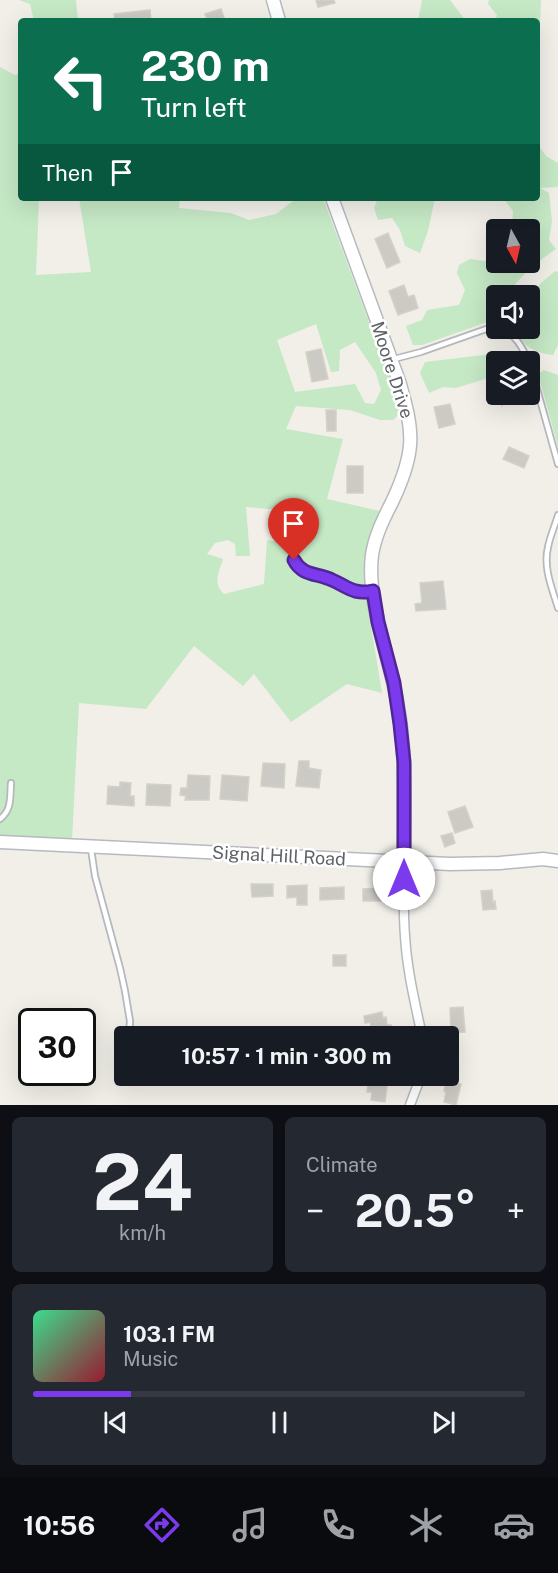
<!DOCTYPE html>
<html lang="en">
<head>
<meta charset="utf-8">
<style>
	:root { --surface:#171b24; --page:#242831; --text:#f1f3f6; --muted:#9ea1a6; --line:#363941; --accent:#7c3aed }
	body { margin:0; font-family:"Public Sans",sans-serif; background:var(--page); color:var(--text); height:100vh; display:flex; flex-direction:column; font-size:22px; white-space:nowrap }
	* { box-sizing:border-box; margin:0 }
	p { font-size:20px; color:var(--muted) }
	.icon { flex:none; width:33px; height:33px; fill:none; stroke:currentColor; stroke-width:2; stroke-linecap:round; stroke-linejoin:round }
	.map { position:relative; height:1105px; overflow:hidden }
	.details { display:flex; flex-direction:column; gap:12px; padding:12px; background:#0d0f14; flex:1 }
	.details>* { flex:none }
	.guide { position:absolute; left:18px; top:18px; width:522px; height:183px; border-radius:6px; box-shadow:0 6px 24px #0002; background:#0b6e4f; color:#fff; overflow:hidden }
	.needle { width:39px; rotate:172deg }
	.fabs { position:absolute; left:486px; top:219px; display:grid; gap:12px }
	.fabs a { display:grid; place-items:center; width:54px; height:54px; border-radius:6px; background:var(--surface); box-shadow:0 6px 24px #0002; font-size:30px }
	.speed { position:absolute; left:18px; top:1008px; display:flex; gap:12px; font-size:30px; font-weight:700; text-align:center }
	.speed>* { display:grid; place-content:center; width:78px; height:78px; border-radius:50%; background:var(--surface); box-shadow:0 6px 24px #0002; line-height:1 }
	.speed .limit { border:3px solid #111; border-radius:9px; background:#fff; color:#111 }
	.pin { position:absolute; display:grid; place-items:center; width:51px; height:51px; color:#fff; margin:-62px -26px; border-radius:50% 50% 50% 0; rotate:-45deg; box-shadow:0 0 6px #0007 }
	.pin .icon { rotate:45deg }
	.me { position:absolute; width:66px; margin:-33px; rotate:0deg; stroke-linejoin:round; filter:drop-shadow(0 0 4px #0008) }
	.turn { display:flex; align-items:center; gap:21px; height:126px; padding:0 24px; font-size:27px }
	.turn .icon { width:78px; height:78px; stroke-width:2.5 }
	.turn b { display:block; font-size:42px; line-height:51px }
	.then { display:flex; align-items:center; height:57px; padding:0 24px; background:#0003; gap:12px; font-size:22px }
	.big { font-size:45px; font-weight:700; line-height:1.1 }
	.details .card { flex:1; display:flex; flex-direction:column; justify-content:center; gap:9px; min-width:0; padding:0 21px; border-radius:9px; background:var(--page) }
	.details .dial { align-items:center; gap:0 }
	.dial b { font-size:78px; line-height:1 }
	.song { display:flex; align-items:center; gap:18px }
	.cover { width:72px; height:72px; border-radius:9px; background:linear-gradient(135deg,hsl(150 70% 55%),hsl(350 70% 35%)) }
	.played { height:6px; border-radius:3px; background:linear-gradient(90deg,var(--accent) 20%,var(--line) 20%) }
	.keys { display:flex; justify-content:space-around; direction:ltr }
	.heat { display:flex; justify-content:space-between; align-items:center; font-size:33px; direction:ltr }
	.details .tiles { flex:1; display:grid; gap:12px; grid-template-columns:1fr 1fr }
	.card:last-child { grid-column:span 2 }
	.trip { position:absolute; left:114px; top:1026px; width:345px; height:60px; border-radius:6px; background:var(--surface); box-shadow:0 6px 24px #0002; font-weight:700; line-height:60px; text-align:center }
	.tabs { display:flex; height:96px; justify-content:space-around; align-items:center; background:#090b0e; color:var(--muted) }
	.tabs .icon { width:42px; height:42px }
	.tabs .current { color:var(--accent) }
	.tabs b { font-size:27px; color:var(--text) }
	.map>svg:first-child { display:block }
	.green { fill:#c5e8c5; fill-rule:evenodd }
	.building { fill:#cccac5; stroke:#d6d1c6; stroke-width:1.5 }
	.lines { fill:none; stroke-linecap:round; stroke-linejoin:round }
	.lane-casing { stroke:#b5b8bc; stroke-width:8 }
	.street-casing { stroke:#b5b8bc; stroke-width:11 }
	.secondary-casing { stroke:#b6babf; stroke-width:15 }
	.lane { stroke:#fff; stroke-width:4.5 }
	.street { stroke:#fff; stroke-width:8 }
	.secondary { stroke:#fff; stroke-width:12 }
	.route-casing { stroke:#51269a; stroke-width:15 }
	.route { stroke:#7c3aed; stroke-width:10 }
	.labels { text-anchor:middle; stroke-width:5; stroke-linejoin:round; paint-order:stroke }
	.street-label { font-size:18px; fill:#5f6368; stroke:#fff }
</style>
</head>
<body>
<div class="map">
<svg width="558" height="1105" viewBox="0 0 558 1105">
	<rect width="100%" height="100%" fill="#f1efe8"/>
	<path class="green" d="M19,0H76L78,21H34L30,4Z
		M422,0H450L466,21H418Z
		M489,0H541L537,95V21H495L497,15L488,4Z
		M0,67L15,75L21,73V198H39L36,275L91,272L79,198H180L179,208L231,213L249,220L276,214L297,198H323L402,411L393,420H380L350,410L296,406L286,429L343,439L327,499L380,511L367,547L365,564L368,608L382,693L347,684L291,722L254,674L243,686L194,646L146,709L79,703L72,840L0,836ZM316,324L331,372L339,371L340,350L355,342L376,373L381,390L374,404L365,403L355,384L295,392L277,340ZM246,507L304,512L294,545L267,540L264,584L224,594C212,582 219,573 223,559L207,554L215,543L228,540L235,544L236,556H250Z
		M537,143L546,156L558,163V187L540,188L549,193L552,221L549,240L556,249C537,262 520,276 507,295L496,296V312L493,320L422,345H413L406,326L422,320L427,310L459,305L465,290L457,273L459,265L470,259L484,261L496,255V262H530V230L512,229L513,211L503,198H537Z
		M378,198H435L428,231L420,253L405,246L400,230L392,218L378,220L374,208Z
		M555,271L558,272V345L553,355C543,354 533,351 525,344C520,338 519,333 512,329L530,328V297L541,283Z
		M517,351L522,361L496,362V394L504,395L505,400L502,408L497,395L490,397L493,384L492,377L456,388L443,387L429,393L420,373L425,362Z
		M544,370L558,375V447L540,381L539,373Z"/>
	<path class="building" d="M316,0H334L335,3L318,7Z
		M221,9L225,21H208L205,14Z
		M150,10L151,21H115L114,14Z
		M388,233L400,262L387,268L375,239Z
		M404,285L408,297L414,295L418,308L398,315L389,291Z
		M321,349L328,379L312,382L306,352Z
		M450,404L455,424L439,428L434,407Z
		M326,410H336V431H327Z
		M509,447L529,456L524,468L503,459Z
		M347,466H363V493H347Z
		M286,514L298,518L291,539L279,534Z
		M443,581L446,609L416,611L415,604L422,603L420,583Z
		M299,761H309V768L321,770L319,788L296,786Z
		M263,763L285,764L284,788L261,786Z
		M188,775L210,776L209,800H185L186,796L180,795L181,788H187Z
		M222,775L249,777L247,801L220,799Z
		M120,782L131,783L130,796H134V806L107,804L108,786L120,787Z
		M147,784L171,785L170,806L146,805Z
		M465,806L473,827L455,833L448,812Z
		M452,833L455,843L445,847L441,836Z
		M251,884H273V896L252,897Z
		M307,885V905H297V897L287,898V886Z
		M344,887V899L320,900V888Z
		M382,888V901H363V889Z
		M492,890L493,902L495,901L496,909L483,910L481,891Z
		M333,955H346V966H333Z
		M463,1007L465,1032L451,1033L450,1008Z
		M382,1012L383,1018L386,1017L387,1025H391L392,1032L374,1036L370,1022L365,1023L364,1016Z
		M369,1076H388L385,1102L371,1100L372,1092H367Z
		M446,1081L461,1084L456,1105L444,1102L446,1092L444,1091Z"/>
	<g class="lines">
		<defs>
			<path id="lane" d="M501,328C516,335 522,347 529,362
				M394,359L421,352L489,328H496
				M530,364L558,464
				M558,515C555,526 550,536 548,547C543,568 552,588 558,608
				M293,557L297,566L307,573L332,580L351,590L359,592L371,591
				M0,819C12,810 10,797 11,783
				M91,849L95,876L120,968L125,991L130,1021L129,1036
				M124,1078L122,1066L124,1053"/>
			<path id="street" d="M404,862C404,887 403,912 405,936C407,970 415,1003 422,1036
				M410,1105L421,1076"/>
			<path id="secondary" d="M273,0L279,21
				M332,198L399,381C414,432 416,451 393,500C384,518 375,535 372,555C366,602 391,660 398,707C407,758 404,811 404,862
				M0,842L450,864L500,863L543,859L558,861"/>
		</defs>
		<use href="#lane" class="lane-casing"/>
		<use href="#street" class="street-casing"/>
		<use href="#secondary" class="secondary-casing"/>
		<use href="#lane" class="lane"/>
		<use href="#street" class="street"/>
		<use href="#secondary" class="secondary"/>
	</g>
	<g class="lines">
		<defs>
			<path id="route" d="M294,560C302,576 317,573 332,580C348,587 354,595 373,591L378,622L394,683L400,724L404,762V879"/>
		</defs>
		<use href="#route" class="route-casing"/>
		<use href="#route" class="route"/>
	</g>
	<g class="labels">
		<g class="street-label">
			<text transform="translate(392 370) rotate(72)" y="6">Moore Drive</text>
			<text transform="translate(279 856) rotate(3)" y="6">Signal Hill Road</text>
		</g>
	</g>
</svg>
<div class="fabs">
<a><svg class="needle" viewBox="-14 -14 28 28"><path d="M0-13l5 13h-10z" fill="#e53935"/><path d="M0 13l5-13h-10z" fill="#9ea1a6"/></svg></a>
<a><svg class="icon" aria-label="sound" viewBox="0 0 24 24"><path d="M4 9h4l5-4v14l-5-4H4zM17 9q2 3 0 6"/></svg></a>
<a><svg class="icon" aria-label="layers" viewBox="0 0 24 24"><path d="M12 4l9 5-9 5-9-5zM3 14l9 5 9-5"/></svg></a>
</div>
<div class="speed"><div class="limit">30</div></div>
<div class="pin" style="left:294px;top:560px;background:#d93025"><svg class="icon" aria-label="arrive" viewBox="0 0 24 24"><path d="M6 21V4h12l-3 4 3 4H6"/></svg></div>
<svg class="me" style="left:404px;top:879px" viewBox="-20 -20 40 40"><circle r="19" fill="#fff"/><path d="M0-13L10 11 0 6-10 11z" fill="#7c3aed"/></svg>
<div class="trip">10:57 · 1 min · 300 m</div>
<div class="guide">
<div class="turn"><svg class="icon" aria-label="left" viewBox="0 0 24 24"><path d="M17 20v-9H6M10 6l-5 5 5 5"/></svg><div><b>230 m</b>Turn left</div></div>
<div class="then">Then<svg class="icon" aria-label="arrive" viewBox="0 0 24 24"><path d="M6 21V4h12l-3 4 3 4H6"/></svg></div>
</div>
</div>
<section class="details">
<div class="tiles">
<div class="card dial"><b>24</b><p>km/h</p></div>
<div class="card"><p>Climate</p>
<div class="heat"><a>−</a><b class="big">20.5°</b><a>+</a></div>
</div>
<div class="card">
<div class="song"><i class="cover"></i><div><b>103.1 FM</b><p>Music</p></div></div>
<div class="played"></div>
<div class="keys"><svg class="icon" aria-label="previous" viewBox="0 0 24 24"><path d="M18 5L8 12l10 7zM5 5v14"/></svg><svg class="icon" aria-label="pause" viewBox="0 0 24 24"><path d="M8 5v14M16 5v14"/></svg><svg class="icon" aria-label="next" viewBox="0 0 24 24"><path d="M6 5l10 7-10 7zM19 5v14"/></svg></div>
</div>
</div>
</section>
<nav class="tabs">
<b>10:56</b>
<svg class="icon current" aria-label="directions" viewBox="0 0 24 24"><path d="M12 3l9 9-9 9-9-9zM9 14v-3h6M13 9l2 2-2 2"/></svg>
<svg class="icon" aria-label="music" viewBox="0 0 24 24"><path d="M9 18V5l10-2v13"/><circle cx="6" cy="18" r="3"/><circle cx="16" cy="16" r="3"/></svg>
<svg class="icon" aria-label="phone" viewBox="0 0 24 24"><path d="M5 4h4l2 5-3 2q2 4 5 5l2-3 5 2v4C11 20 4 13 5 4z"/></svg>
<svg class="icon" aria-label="climate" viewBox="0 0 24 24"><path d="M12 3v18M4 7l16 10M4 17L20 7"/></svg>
<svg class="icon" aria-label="car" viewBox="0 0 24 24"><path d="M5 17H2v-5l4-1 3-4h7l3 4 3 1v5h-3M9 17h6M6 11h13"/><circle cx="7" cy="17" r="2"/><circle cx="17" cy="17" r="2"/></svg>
</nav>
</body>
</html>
